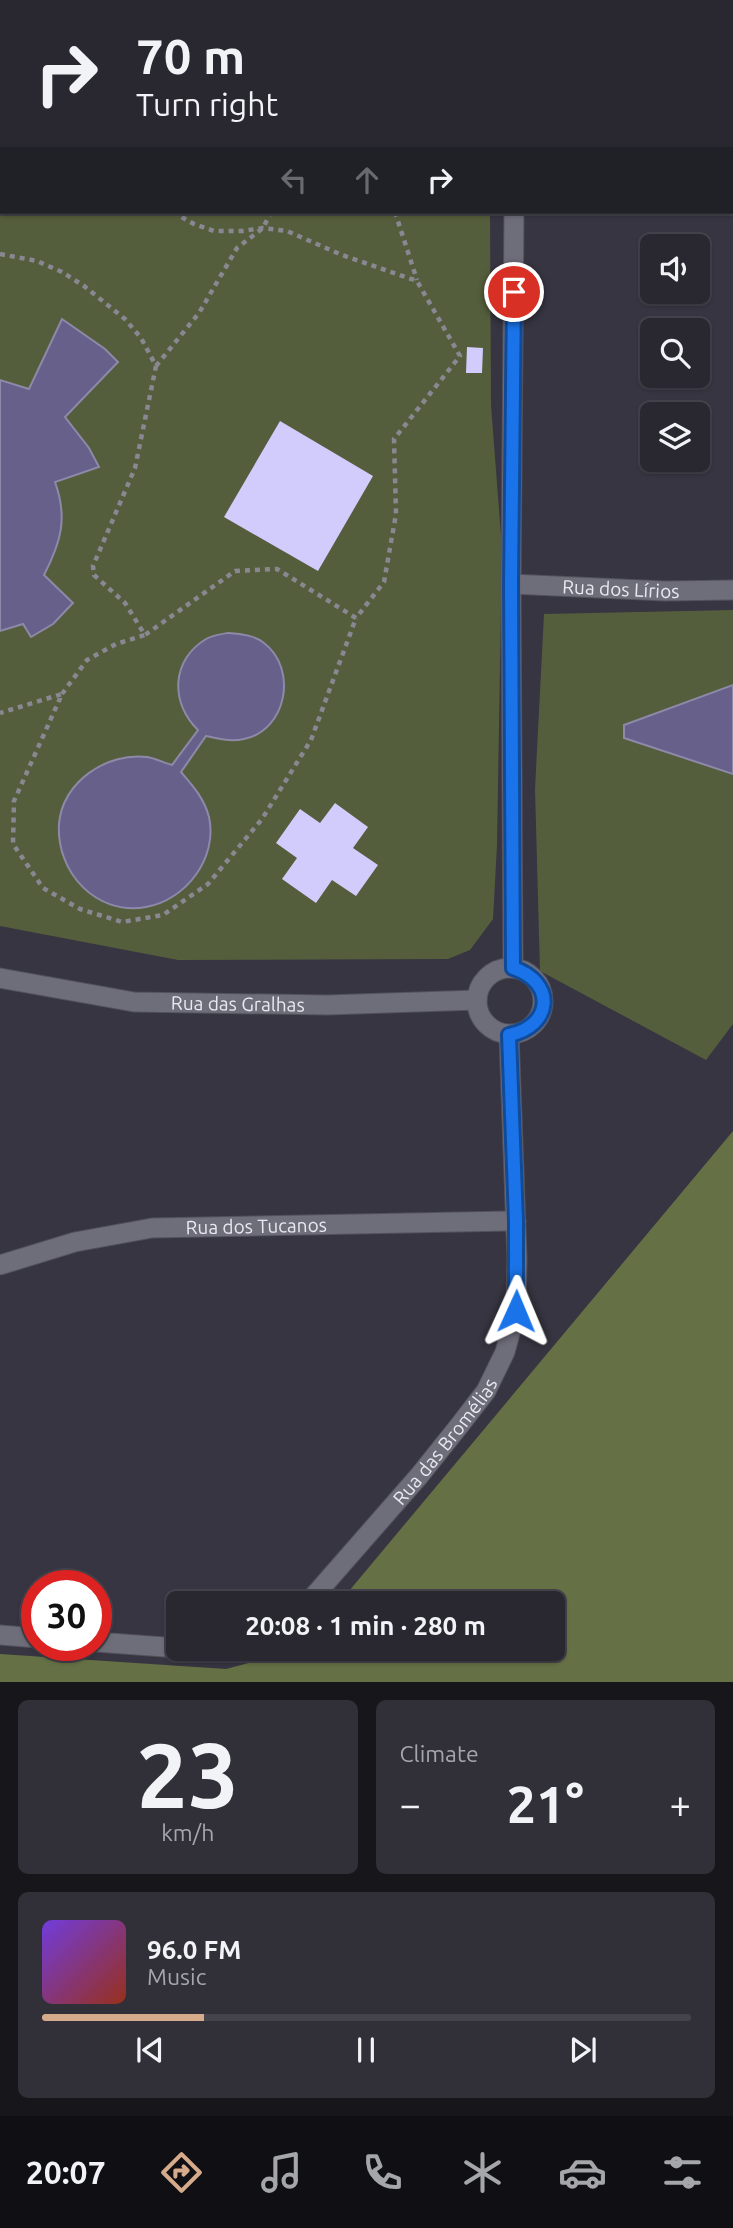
<!DOCTYPE html>
<html lang="en">
<head>
<meta charset="utf-8">
<style>
	:root { --surface:#292831; --page:#313039; --text:#f1f3f6; --muted:#a5a6ab; --line:#45444d; --accent:#d6ab8b }
	body { margin:0; font-family:Ubuntu,sans-serif; background:var(--page); color:var(--text); height:100vh; display:flex; flex-direction:column; font-size:26px; white-space:nowrap }
	* { box-sizing:border-box; margin:0 }
	p { font-size:23px; color:var(--muted) }
	.icon { flex:none; width:38px; height:38px; fill:none; stroke:currentColor; stroke-width:2; stroke-linecap:round; stroke-linejoin:round }
	.map { position:relative; height:1682px; overflow:hidden }
	.sheet { display:flex; flex-direction:column; gap:18px; padding:18px; background:#17161b; flex:1 }
	.sheet>* { flex:none }
	.top-card { position:absolute; left:0px; top:0px; width:733px; height:214px; box-shadow:0 2px 5px #0004,0 0 0 2px var(--line); background:#292831; color:var(--text); overflow:hidden }
	.buttons { position:absolute; left:640px; top:234px; display:grid; gap:14px }
	.buttons a { display:grid; place-items:center; width:70px; height:70px; border-radius:10px; background:var(--surface); box-shadow:0 2px 5px #0004,0 0 0 2px var(--line); font-size:35px }
	.speed { position:absolute; left:21px; top:1570px; display:flex; gap:14px; font-size:35px; font-weight:700; text-align:center }
	.speed>* { display:grid; place-content:center; width:91px; height:91px; border-radius:50%; background:var(--surface); box-shadow:0 2px 5px #0004,0 0 0 2px var(--line); line-height:1 }
	.speed .limit { border:10px solid #d22; background:#fff; color:#111 }
	.pin { position:absolute; display:grid; place-items:center; width:60px; height:60px; color:#fff; margin:-30px; border:4px solid #fff; border-radius:50%; box-shadow:0 2px 7px #0007 }
	.me { position:absolute; width:77px; margin:-38px; rotate:1deg; stroke-linejoin:round; filter:drop-shadow(0 0 5px #0008) }
	.turn { display:flex; align-items:center; gap:24px; height:147px; padding:0 21px; font-size:32px }
	.turn .icon { width:91px; height:91px; stroke-width:2.5 }
	.turn b { display:block; font-size:49px; line-height:60px }
	.lanes { display:flex; align-items:center; height:66px; padding:0 21px; background:#0003; justify-content:center; gap:35px; direction:ltr }
	.lanes .off { opacity:.35 }
	.big { font-size:52px; font-weight:700; line-height:1.1 }
	.sheet .widget { flex:1; display:flex; flex-direction:column; justify-content:center; gap:10px; min-width:0; padding:0 24px; border-radius:10px; background:var(--page) }
	.sheet .dial { align-items:center; gap:0 }
	.dial b { font-size:91px; line-height:1 }
	.song { display:flex; align-items:center; gap:21px }
	.cover { width:84px; height:84px; border-radius:10px; background:linear-gradient(135deg,hsl(260 70% 55%),hsl(10 70% 35%)) }
	.played { height:7px; border-radius:4px; background:linear-gradient(90deg,var(--accent) 25%,var(--line) 25%) }
	.keys { display:flex; justify-content:space-around; direction:ltr }
	.heat { display:flex; justify-content:space-between; align-items:center; font-size:38px; direction:ltr }
	.sheet .tiles { flex:1; display:grid; gap:18px; grid-template-columns:1fr 1fr }
	.widget:last-child { grid-column:span 2 }
	.trip { position:absolute; left:166px; top:1591px; width:399px; height:70px; border-radius:10px; background:var(--surface); box-shadow:0 2px 5px #0004,0 0 0 2px var(--line); font-weight:700; line-height:70px; text-align:center }
	.dock { display:flex; height:112px; justify-content:space-around; align-items:center; background:#101014; color:var(--muted) }
	.dock .icon { width:49px; height:49px }
	.dock .selected { color:var(--accent) }
	.dock b { font-size:32px; color:var(--text) }
	.map>svg:first-child { display:block }
	.green { fill:#555e3c }
	.forest { fill:#657145 }
	.water { fill:#66608a; stroke:#8d89a9; stroke-width:2 }
	.building { fill:#d1ccfb }
	.lines { fill:none; stroke-linecap:round; stroke-linejoin:round }
	.minor-casing { stroke:#53525c; stroke-width:21 }
	.path { stroke:#898892; stroke-width:4.5; stroke-dasharray:5 5; stroke-linecap:butt }
	.minor { stroke:#6e6d7a; stroke-width:19 }
	.route-casing { stroke:#114b97; stroke-width:18 }
	.route { stroke:#1a73e8; stroke-width:12 }
	.labels { text-anchor:middle; stroke-width:7; stroke-linejoin:round; paint-order:stroke }
	.street-label { font-size:19px; fill:#e9e8f0; stroke:#2d2b37 }
</style>
</head>
<body>
<div class="map">
<svg width="733" height="1682" viewBox="0 0 733 1682">
	<rect width="100%" height="100%" fill="#373541"/>
	<path class="green" d="M159,0H489V2H159Z
		M0,39H2V212H490L491,405L502,549L497,845L493,919L470,950L448,959L178,960L0,926Z
		M733,610V1024L706,1060L540,971L535,789L544,614Z"/>
	<path class="forest" d="M733,1131V1682H0V1654L226,1669L264,1659L285,1649L553,1648V1603H339Z"/>
	<path class="water" d="M62,319L105,349L118,362L65,417L89,448L99,467L55,482C68,518 61,542 44,575L73,603L53,624L31,637L23,624L0,631V380L29,389Z
		M228,633C241,634 254,635 264,643C298,669 287,730 244,739C231,742 219,739 206,736L181,772C193,786 204,798 209,817C218,858 186,900 146,907C96,916 56,872 59,824C62,782 107,752 147,757C155,758 164,763 172,765L198,730C170,703 171,660 206,639C213,635 221,634 228,633Z
		M733,685V774L624,738V725Z"/>
	<path class="building" d="M467,347L483,348L482,373H466Z
		M280,421L373,476L318,571L224,517Z
		M335,803L368,827L353,848L378,865L356,896L332,880L316,903L282,879L297,858L276,843L300,809L320,823Z"/>
	<g class="lines">
		<defs>
			<g id="minor">
				<path d="M517,2V0"/>
				<path id="s1" d="M511,584L665,591L733,590"/>
				<path d="M513,968L511,584L514,212"/>
				<circle cx="510" cy="1001" r="33"/>
				<path id="s2" d="M0,978L134,1002L327,1005L477,1000"/>
				<path id="s3" d="M0,1265L75,1242L152,1228L516,1221"/>
				<path id="s4" d="M304,1603L314,1596L419,1476L459,1426L486,1391L505,1352L516,1311L517,1258L509,1035"/>
				<path d="M0,1635L37,1638"/>
				<path d="M96,1642L178,1648"/>
			</g>
		</defs>
		<use href="#minor" class="minor-casing"/>
		<path class="path" d="M0,80L2,81
			M173,212L194,224L214,231H242L263,228L287,231L342,255L417,281L460,356L394,439L396,514L384,582L356,618
			M395,212L417,280
			M0,254L37,261L62,272L84,286L125,319L141,338L156,366L135,468L93,566L94,575L125,603L145,635L235,571L277,569L356,618L311,740L262,819L208,884L163,915L122,922L80,909L43,888L13,844L14,801L62,694L0,713
			M156,366L199,313L237,248L263,228L271,212
			M62,694L87,660L116,644L145,635"/>
		<use href="#minor" class="minor"/>
	</g>
	<g class="lines">
		<defs>
			<path id="route" d="M514,292L511,584L513,968C556,982 553,1026 509,1035L516,1221V1311"/>
		</defs>
		<use href="#route" class="route-casing"/>
		<use href="#route" class="route"/>
	</g>
	<g class="labels">
		<g class="street-label">
			<text dy="7" stroke="none"><textPath href="#s1" startOffset="110">Rua dos Lírios</textPath></text>
			<text dy="7" stroke="none"><textPath href="#s2" startOffset="240">Rua das Gralhas</textPath></text>
			<text dy="7" stroke="none"><textPath href="#s3" startOffset="261">Rua dos Tucanos</textPath></text>
			<text dy="7" stroke="none"><textPath href="#s4" startOffset="215">Rua das Bromélias</textPath></text>
		</g>
	</g>
</svg>
<div class="buttons">
<a><svg class="icon" aria-label="sound" viewBox="0 0 24 24"><path d="M4 9h4l5-4v14l-5-4H4zM17 9q2 3 0 6"/></svg></a>
<a><svg class="icon" aria-label="search" viewBox="0 0 24 24"><circle cx="10" cy="10" r="6"/><path d="M15 15l6 6"/></svg></a>
<a><svg class="icon" aria-label="layers" viewBox="0 0 24 24"><path d="M12 4l9 5-9 5-9-5zM3 14l9 5 9-5"/></svg></a>
</div>
<div class="speed"><div class="limit">30</div></div>
<div class="pin" style="left:514px;top:292px;background:#d93025"><svg class="icon" aria-label="arrive" viewBox="0 0 24 24"><path d="M6 21V4h12l-3 4 3 4H6"/></svg></div>
<svg class="me" style="left:516px;top:1311px" viewBox="-20 -20 40 40"><path d="M0-17L14 15 0 8-14 15z" fill="#1a73e8" stroke="#fff" stroke-width="4"/></svg>
<div class="trip">20:08 · 1 min · 280 m</div>
<div class="top-card">
<div class="turn"><svg class="icon" aria-label="right" viewBox="0 0 24 24"><path d="M7 20v-9h11M14 6l5 5-5 5"/></svg><div><b>70 m</b>Turn right</div></div>
<div class="lanes"><svg class="icon off" aria-label="left" viewBox="0 0 24 24"><path d="M17 20v-9H6M10 6l-5 5 5 5"/></svg><svg class="icon off" aria-label="ahead" viewBox="0 0 24 24"><path d="M12 20V5M6 11l6-6 6 6"/></svg><svg class="icon" aria-label="right" viewBox="0 0 24 24"><path d="M7 20v-9h11M14 6l5 5-5 5"/></svg></div>
</div>
</div>
<section class="sheet">
<div class="tiles">
<div class="widget dial"><b>23</b><p>km/h</p></div>
<div class="widget"><p>Climate</p>
<div class="heat"><a>−</a><b class="big">21°</b><a>+</a></div>
</div>
<div class="widget">
<div class="song"><i class="cover"></i><div><b>96.0 FM</b><p>Music</p></div></div>
<div class="played"></div>
<div class="keys"><svg class="icon" aria-label="previous" viewBox="0 0 24 24"><path d="M18 5L8 12l10 7zM5 5v14"/></svg><svg class="icon" aria-label="pause" viewBox="0 0 24 24"><path d="M8 5v14M16 5v14"/></svg><svg class="icon" aria-label="next" viewBox="0 0 24 24"><path d="M6 5l10 7-10 7zM19 5v14"/></svg></div>
</div>
</div>
</section>
<nav class="dock">
<b>20:07</b>
<svg class="icon selected" aria-label="directions" viewBox="0 0 24 24"><path d="M12 3l9 9-9 9-9-9zM9 14v-3h6M13 9l2 2-2 2"/></svg>
<svg class="icon" aria-label="music" viewBox="0 0 24 24"><path d="M9 18V5l10-2v13"/><circle cx="6" cy="18" r="3"/><circle cx="16" cy="16" r="3"/></svg>
<svg class="icon" aria-label="phone" viewBox="0 0 24 24"><path d="M5 4h4l2 5-3 2q2 4 5 5l2-3 5 2v4C11 20 4 13 5 4z"/></svg>
<svg class="icon" aria-label="climate" viewBox="0 0 24 24"><path d="M12 3v18M4 7l16 10M4 17L20 7"/></svg>
<svg class="icon" aria-label="car" viewBox="0 0 24 24"><path d="M5 17H2v-5l4-1 3-4h7l3 4 3 1v5h-3M9 17h6M6 11h13"/><circle cx="7" cy="17" r="2"/><circle cx="17" cy="17" r="2"/></svg>
<svg class="icon" aria-label="filters" viewBox="0 0 24 24"><path d="M4 7h16M4 17h16"/><circle cx="9" cy="7" r="2"/><circle cx="15" cy="17" r="2"/></svg>
</nav>
</body>
</html>
